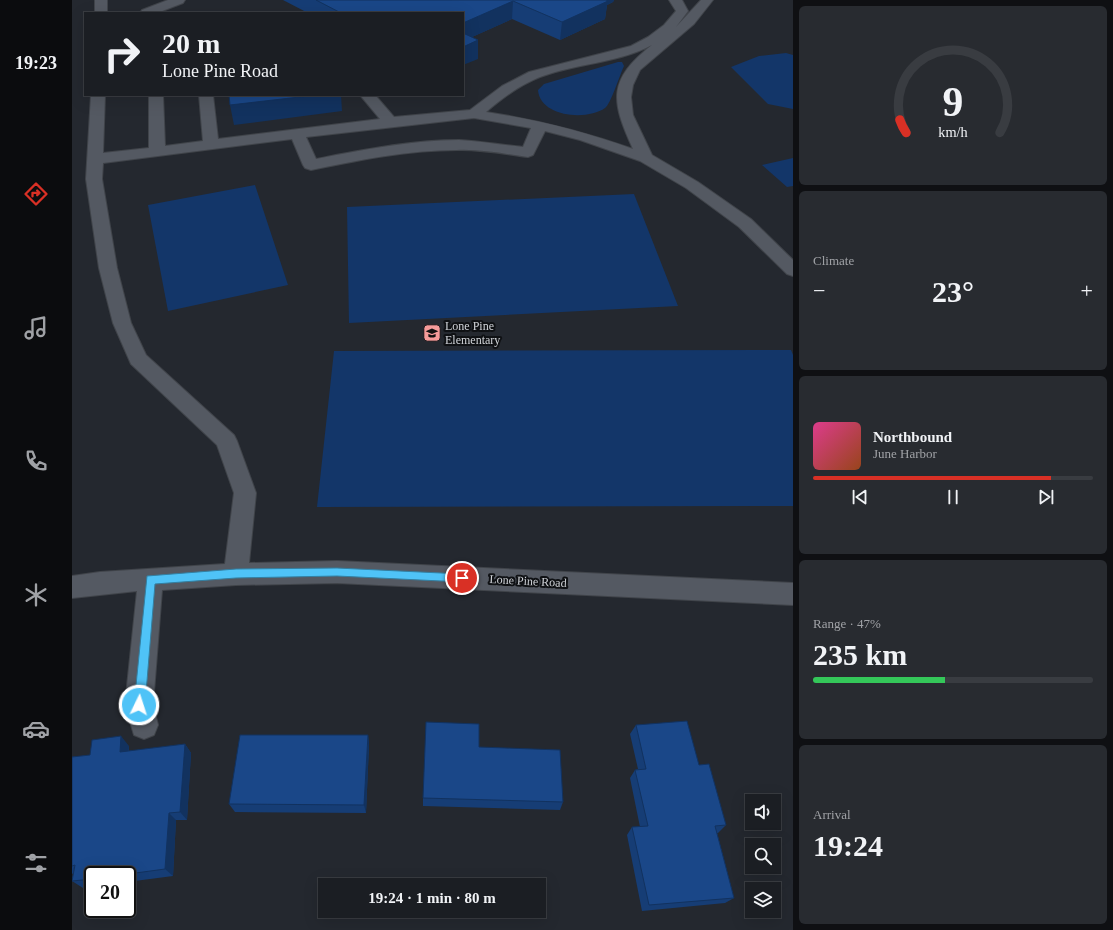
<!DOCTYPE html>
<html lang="en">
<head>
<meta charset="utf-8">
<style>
	:root { --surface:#1b1e23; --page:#282b30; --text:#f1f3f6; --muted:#a0a2a6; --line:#393c41; --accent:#d93025 }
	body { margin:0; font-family:"Times New Roman",serif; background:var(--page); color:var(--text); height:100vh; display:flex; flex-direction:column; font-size:15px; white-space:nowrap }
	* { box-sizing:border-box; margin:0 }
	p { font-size:13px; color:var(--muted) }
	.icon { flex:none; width:22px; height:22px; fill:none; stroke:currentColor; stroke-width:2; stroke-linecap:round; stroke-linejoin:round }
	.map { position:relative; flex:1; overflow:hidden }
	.panel { display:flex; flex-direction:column; gap:6px; padding:6px; background:#0f1013; width:320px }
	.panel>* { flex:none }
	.top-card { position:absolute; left:12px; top:12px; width:380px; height:84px; border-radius:0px; box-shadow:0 4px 16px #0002,0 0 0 1px var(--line); background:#1b1e23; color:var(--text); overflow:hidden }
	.tools { position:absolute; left:673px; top:794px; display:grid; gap:8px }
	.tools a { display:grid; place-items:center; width:36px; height:36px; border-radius:0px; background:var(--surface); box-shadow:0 4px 16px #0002,0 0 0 1px var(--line); font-size:20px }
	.speed { position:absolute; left:12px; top:866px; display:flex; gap:8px; font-size:20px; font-weight:700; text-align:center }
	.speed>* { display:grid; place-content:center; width:52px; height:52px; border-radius:50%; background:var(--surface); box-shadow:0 4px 16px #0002,0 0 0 1px var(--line); line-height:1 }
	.speed .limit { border:2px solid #111; border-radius:6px; background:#fff; color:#111 }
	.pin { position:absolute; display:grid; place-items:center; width:34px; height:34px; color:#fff; margin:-17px; border:2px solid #fff; border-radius:50%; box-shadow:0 1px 4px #0007 }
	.me { position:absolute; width:44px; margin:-22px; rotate:4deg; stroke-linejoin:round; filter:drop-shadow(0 0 3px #0008) }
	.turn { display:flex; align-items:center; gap:14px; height:84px; padding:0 12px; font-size:18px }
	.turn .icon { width:52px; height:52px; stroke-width:2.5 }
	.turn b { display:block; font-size:28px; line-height:34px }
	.big { font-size:30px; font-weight:800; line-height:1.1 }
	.panel .widget { flex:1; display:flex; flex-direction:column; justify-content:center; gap:6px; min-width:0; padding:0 14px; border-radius:6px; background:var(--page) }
	.panel .dial { align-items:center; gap:0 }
	.dial svg { height:104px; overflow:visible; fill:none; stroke:var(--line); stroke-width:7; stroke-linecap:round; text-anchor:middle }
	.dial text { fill:var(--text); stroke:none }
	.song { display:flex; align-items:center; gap:12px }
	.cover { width:48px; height:48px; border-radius:6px; background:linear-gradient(135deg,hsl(330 70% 55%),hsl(20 70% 35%)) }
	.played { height:4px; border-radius:2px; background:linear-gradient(90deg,var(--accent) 85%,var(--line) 85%) }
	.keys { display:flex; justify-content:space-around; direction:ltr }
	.heat { display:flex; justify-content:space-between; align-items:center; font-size:22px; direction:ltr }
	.charge { height:6px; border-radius:3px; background:linear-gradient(90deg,#34c759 47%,var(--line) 0) }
	.trip { position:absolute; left:246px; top:878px; width:228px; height:40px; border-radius:0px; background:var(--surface); box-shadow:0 4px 16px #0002,0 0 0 1px var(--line); font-weight:800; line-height:40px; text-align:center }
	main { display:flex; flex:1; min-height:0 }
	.dock { display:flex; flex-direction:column; width:72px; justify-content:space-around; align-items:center; background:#0b0c0e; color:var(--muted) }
	.dock .icon { width:28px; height:28px }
	.dock .selected { color:var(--accent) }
	.dock b { font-size:18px; color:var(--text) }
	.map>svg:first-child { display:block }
	.green { fill:#133669 }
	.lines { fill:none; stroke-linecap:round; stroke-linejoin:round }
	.minor-casing { stroke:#40444a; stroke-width:2 }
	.minor { fill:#545962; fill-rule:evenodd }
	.wall { fill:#163d75 }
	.shaded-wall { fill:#12325f }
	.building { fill:#1a4788; stroke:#12325f }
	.route { fill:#4fc3f7; stroke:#337fa1 }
	.labels { text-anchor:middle; stroke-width:4; stroke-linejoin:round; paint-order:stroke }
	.poi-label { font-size:12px; fill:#d2d5da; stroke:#0f1114; text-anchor:start }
	.street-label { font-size:12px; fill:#d2d5da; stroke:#0f1114 }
</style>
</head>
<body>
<main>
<nav class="dock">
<b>19:23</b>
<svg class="icon selected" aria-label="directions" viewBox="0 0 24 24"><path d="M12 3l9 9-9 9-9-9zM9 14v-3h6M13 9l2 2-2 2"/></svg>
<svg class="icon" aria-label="music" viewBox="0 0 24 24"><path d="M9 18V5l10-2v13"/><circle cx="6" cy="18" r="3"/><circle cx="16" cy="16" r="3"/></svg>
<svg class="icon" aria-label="phone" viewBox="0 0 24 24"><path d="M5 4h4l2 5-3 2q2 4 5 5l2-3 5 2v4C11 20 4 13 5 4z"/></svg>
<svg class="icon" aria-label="climate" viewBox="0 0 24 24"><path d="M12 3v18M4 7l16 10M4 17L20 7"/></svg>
<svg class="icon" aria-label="car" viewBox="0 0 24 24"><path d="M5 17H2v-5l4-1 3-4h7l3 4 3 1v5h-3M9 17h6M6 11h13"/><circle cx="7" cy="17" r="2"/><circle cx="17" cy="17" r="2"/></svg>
<svg class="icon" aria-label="filters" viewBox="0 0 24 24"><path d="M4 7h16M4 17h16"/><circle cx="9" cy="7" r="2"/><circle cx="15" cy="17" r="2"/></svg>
</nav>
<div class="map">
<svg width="721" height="930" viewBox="0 0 721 930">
	<rect width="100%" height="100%" fill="#24282f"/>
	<path class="green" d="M714,53L721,55V109L696,104L659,67L687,56Z
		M546,62H550L552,66C548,74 539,104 533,108C515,121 468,117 466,90L472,84Z
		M721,158V186L715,187L690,165Z
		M183,185L216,285L96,311L76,205Z
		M562,194L606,306L277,323L275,207Z
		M719,350L721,355V506L245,507L262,351Z"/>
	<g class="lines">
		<defs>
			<path id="minor" d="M23,0H35V13H23Z
				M96,0H113L111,3L85,13H68L70,10Z
				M597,0H610L616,11L604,27L629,0H641L622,24L568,70L561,85L559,97L561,115L580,155L626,182L679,219L721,260V276L715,274L667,227L614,188L568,161L508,140L473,131L461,155L456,157C433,154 409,149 385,150C336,150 287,160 239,170L233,168L231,165L220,139L31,163L30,179L45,268L59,323L74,355L162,435L165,441L184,493L177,563L265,561L721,583V605L265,583L164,585L90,590L81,705L86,725L82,735L72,739L62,735L53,705L65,591L0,598V576L28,572L153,564L162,493L145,445L59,364L41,323L27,268L14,179L19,95H33L31,153L77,148V95H91L93,146L131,141L127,95H141L146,139L308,119L288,95H303L322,117L398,110L430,86L457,72L559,46L576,37L592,25L604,11ZM580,45C535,80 539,101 561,149C510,131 467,120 414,112C433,96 453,81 477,74C511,63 548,62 580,45ZM402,118L459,128L451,147C429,145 408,141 387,140C339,140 291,150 244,159L234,137Z"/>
		</defs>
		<use href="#minor" class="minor-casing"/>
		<use href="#minor" class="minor"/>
	</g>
	<path class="wall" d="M211,0H542L541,2L535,5L533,19L488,40L440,19L400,37L406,59L391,13H236Z
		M564,725L627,765L654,825L646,833H645L662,898L653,903L570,911L555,835L560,827H568L558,778L563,770L566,769L558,734Z
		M296,735L297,745L294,813L163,812L157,804Z
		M113,744L119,753L115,820H104L101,876L55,882V875H21V886L11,888L0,881L2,873L0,874V757L18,755L57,746V751Z
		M407,747L491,802L488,810L351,806V798Z"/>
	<path class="shaded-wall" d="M521,0H542L541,2L535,5L533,19L488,40L490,22Z
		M441,1L440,19L391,41V23Z
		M406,40V59L391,65V47Z
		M245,95H269L270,111L162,125L158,105Z
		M296,735L297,745L294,813L292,805Z
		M49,736L57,746L56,761L48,752Z
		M113,744L119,753L115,820L108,812Z
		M97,813L104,820L101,876L93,869Z"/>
	<path class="building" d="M244,0H534L536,1L490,22L441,1L391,23V13H269Z
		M391,33L406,40L391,47Z
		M157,95H245L158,105Z
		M615,721L627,765L637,764L654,825L643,826L662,898L577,905L560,827L576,826L563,770L574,769L564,725Z
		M354,722L407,724V747L488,750L491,802L351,798Z
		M168,735H296L292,805L157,804Z
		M49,736L48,752L113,744L108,812L97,813L93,869L49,875H21V879L0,881L3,865L0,866V757L18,755L20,740Z"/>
	<path class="route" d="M265,568L390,574L395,578L390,582L265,576L164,578L83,584L73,705L71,709L67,711L63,709L62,705L75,576L164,569Z"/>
	<defs>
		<symbol id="school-square" viewBox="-11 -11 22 22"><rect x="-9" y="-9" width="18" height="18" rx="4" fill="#f59b9a" stroke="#0f1114"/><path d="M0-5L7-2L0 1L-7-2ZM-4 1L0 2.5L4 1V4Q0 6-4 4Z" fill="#111"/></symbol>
	</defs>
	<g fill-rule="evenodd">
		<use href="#school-square" x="350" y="323" width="20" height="20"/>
	</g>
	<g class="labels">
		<g class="poi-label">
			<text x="373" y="330">Lone Pine<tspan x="373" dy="14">Elementary</tspan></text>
		</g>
		<g class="street-label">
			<text transform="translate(456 581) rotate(3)" y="4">Lone Pine Road</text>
		</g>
	</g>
</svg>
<div class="tools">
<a><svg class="icon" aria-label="sound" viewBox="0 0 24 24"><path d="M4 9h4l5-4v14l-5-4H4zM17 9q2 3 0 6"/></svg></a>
<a><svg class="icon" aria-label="search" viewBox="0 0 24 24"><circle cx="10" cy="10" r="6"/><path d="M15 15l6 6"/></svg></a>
<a><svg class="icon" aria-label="layers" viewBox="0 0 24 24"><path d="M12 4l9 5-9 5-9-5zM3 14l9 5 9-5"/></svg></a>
</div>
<div class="speed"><div class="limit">20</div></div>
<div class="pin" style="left:390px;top:578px;background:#d93025"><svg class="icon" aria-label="arrive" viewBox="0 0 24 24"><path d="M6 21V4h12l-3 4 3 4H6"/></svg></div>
<svg class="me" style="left:67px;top:705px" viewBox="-20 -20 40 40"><circle r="17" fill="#4fc3f7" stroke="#fff" stroke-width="3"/><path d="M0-11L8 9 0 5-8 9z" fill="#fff"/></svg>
<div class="trip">19:24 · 1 min · 80 m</div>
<div class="top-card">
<div class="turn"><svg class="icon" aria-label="right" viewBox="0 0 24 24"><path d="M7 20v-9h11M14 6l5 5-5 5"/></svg><div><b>20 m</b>Lone Pine Road</div></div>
</div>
</div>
<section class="panel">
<div class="widget dial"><svg viewBox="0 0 100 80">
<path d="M14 69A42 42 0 1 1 86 69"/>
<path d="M14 69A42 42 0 0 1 9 59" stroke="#d93025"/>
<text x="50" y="56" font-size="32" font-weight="700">9</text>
<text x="50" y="72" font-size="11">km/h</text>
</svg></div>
<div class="widget"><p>Climate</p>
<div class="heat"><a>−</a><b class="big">23°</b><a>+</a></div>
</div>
<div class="widget">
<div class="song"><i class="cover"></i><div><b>Northbound</b><p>June Harbor</p></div></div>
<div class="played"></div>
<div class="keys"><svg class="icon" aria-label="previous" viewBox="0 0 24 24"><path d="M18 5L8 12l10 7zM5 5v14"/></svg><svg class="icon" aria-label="pause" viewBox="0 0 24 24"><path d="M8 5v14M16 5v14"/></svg><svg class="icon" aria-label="next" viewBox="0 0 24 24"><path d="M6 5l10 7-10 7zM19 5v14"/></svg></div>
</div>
<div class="widget"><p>Range · 47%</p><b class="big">235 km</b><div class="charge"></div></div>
<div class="widget"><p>Arrival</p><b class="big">19:24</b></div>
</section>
</main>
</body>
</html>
